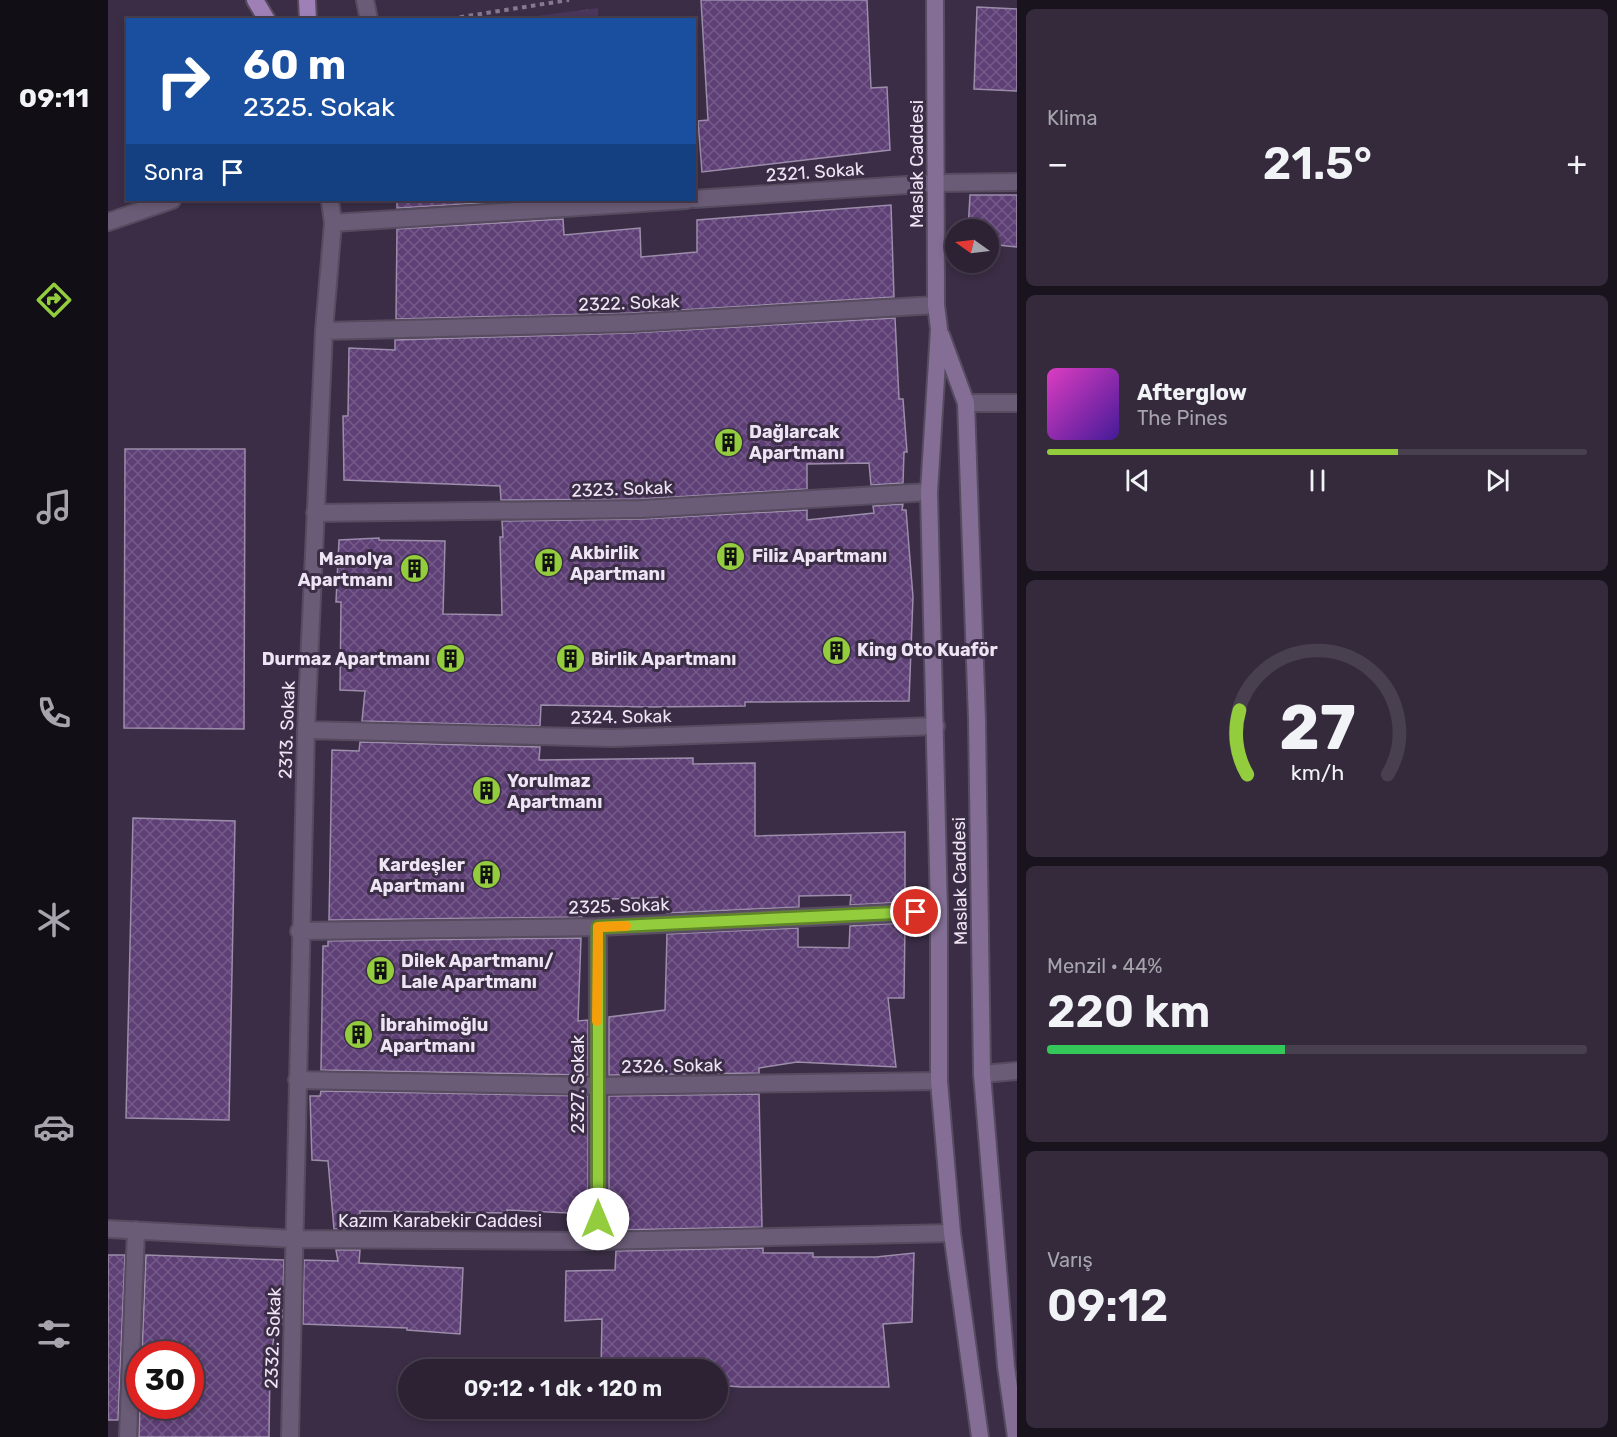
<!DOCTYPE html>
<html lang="tr">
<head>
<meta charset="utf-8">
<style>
	:root { --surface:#2c2234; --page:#342a3c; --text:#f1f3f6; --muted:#a6a4ac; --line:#483f4f; --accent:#93cd3d }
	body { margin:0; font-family:Rubik,sans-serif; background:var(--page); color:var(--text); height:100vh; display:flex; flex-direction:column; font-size:22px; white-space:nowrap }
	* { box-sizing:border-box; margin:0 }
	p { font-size:20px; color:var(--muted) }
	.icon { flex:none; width:33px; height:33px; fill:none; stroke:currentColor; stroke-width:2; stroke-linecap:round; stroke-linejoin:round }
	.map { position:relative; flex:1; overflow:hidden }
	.side { display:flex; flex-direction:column; gap:9px; padding:9px; background:#18131d; width:600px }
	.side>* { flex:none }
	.guide { position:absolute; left:18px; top:18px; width:570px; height:183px; border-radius:0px; box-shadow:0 3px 9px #0003,0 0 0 2px var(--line); background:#1a4fa0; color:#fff; overflow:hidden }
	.needle { width:39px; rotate:284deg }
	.fabs { position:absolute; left:837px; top:219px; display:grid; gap:12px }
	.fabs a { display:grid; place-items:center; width:54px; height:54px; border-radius:50%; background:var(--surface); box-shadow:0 3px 9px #0003,0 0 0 2px var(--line); font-size:30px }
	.speed { position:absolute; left:18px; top:1341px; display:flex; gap:12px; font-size:30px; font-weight:700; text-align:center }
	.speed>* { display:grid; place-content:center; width:78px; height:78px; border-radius:50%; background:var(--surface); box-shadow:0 3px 9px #0003,0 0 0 2px var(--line); line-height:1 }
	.speed .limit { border:9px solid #d22; background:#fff; color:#111 }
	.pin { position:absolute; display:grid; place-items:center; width:51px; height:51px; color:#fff; margin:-26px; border:3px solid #fff; border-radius:50%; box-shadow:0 2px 6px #0007 }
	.me { position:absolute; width:66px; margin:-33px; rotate:0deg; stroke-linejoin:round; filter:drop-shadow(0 0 4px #0008) }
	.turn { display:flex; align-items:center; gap:21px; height:126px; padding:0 18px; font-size:27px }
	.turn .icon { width:78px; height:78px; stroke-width:2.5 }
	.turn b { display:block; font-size:42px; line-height:51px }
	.then { display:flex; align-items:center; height:57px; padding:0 18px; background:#0003; gap:12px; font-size:22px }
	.big { font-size:45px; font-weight:600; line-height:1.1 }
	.side .card { flex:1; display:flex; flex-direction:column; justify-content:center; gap:9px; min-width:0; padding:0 21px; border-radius:9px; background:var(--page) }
	.side .dial { align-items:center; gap:0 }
	.dial svg { height:156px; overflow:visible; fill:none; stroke:var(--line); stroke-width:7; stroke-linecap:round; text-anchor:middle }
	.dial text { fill:var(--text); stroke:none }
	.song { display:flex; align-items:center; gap:18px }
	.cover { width:72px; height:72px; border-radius:9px; background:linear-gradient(135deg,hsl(310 70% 55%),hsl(260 70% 35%)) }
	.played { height:6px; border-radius:3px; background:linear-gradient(90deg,var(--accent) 65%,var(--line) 65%) }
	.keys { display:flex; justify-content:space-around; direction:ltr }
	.heat { display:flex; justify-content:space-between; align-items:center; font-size:33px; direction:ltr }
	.charge { height:9px; border-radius:4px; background:linear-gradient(90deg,#34c759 44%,var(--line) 0) }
	.trip { position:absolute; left:290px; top:1359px; width:330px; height:60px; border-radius:30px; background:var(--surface); box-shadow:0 3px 9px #0003,0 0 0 2px var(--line); font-weight:600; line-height:60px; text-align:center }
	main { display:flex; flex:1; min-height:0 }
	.dock { display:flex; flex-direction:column; width:108px; justify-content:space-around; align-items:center; background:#120e15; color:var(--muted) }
	.dock .icon { width:42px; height:42px }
	.dock .current { color:var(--accent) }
	.dock b { font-size:27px; color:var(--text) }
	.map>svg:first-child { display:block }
	.park { fill:url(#park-tufts) }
	.building { fill:url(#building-cross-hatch); stroke:#9c8daa; stroke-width:1.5 }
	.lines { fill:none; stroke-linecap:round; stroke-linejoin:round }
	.minor-casing { stroke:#564b5f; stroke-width:20 }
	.secondary-casing { stroke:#564b5f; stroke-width:20 }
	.primary-casing { stroke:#564b5f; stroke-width:20 }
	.path { stroke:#84798d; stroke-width:4; stroke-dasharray:4.5 4.5; stroke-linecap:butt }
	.minor { stroke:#6a5b76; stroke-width:16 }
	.secondary { stroke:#846e96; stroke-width:16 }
	.primary { stroke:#9e80b6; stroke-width:16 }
	.route-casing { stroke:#608528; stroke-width:15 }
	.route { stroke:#93cd3d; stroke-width:10 }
	.slow { stroke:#f59e0b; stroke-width:10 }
	.labels { text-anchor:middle; stroke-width:6; stroke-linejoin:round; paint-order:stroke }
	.street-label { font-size:18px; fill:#ede5f4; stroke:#3a2d45 }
	.poi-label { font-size:18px; font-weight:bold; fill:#ede5f4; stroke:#3a2d45; text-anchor:start }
</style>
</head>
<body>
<main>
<nav class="dock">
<b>09:11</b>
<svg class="icon current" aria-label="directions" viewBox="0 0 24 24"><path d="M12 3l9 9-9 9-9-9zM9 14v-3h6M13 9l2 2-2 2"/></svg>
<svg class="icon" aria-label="music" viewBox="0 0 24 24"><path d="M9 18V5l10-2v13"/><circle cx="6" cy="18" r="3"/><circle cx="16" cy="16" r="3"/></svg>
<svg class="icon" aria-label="phone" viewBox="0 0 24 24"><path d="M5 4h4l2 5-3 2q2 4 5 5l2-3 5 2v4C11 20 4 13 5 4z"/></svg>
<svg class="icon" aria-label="climate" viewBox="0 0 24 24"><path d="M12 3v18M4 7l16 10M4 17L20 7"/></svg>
<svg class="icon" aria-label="car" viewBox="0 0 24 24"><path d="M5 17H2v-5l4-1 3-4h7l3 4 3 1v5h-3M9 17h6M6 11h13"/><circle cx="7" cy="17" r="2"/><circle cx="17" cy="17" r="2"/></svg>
<svg class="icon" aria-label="filters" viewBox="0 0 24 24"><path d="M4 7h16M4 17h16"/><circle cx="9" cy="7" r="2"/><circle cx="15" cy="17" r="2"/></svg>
</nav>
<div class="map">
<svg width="909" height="1437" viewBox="0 0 909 1437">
	<defs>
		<pattern id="park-tufts" width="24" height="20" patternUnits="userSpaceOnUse" patternTransform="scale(1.5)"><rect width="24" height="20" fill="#4a355b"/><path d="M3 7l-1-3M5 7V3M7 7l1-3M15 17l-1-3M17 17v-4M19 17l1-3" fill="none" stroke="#645273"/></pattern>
		<pattern id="building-cross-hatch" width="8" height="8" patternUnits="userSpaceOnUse" patternTransform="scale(1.5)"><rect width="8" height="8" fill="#5e3f76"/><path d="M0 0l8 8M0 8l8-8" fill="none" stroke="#755b8a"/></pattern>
	</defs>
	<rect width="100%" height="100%" fill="#3a2d45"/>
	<path class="park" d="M490,8V19H406Z"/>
	<path class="building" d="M593,0H759L763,88L779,87L782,150L594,172L590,121L600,120Z
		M869,7L909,9V91L866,89Z
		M862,195H909V247L880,244V230H860Z
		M289,200H425L289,208Z
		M783,205L786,297L523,313L288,319L289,229L455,219L456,235L532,228L533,257L589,252V220Z
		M787,318L791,399H795L799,452H796L795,483L763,485L761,463L699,464V489L534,499L393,500L392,486L236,480L235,416H240L241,348L287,350V340L523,333Z
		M17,449H137L136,729L16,728Z
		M795,504L794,510H798L805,597L801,701L637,702V706L540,707L433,705L432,726L254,721L257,691L232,690L233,602H228L231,540L271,538V540L337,541L335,614L394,615L392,537H395L394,521L535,519L699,510V520L766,513L765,506Z
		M252,742L432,747L431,760L585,758V764L647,763V836L797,832V902L742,905L743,895L691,896V907L559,913L560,897L474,900V917L221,920L224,750L251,751Z
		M25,818L127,821L121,1120L18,1118Z
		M797,923L796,998H780L788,1067L689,1062L651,1068V1073L501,1075V1017L557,1010L559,934L690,928V947L741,948L742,926Z
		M473,938L470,1021L480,1020V1075L213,1070L215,946H220V941Z
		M213,1091L480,1096V1214L399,1210V1213L252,1211V1229H226L220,1161L204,1160L202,1096H212Z
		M651,1094L654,1227L508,1230V1217L501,1215V1096Z
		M655,1248V1253H705V1257H768L806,1253L804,1322L775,1324L781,1387H633L609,1385V1370H493L494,1319L457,1321L458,1271L507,1270L508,1251Z
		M228,1250H252L251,1263L355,1268L352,1334L299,1330V1328L195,1324L196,1260L230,1261Z
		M0,1255H17L10,1420H0Z
		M38,1255L176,1260L174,1324H168L162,1363L161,1437H31L32,1406H82V1354H34Z"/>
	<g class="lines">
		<defs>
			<path id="minor" d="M257,0L261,20
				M586,199L829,183L909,182
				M0,222L64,200
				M225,223L579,200
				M216,331L523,323L828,305
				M858,403H909
				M207,513L534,509L821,492
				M198,730L505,738L828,726
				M191,931L490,927L831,911
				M874,1074L909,1071
				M189,1080L489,1086L831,1081
				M0,1229L187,1239L490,1241L844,1233
				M490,1241V927
				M20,1437L28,1230
				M182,1437L198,730L216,331L225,223L222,200"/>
			<path id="secondary" d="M827,0L828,305L831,329L821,492L831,911V1081L844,1233L872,1437
				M833,335L858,403L869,720L874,1074L898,1366L908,1437"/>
			<path id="primary" d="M147,0L159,20
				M199,0L200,20"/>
		</defs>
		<use href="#minor" class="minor-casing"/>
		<use href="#secondary" class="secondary-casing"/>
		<use href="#primary" class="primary-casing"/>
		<path class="path" d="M334,20L461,0"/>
		<use href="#minor" class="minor"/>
		<use href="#secondary" class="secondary"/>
		<use href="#primary" class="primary"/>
	</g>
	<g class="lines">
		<defs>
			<path id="route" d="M490,1219V927L808,912"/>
		</defs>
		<use href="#route" class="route-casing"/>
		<use href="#route" class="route"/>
		<path class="slow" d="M489,1021L490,927L518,926"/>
	</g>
	<defs>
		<symbol id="building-disc" viewBox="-11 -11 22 22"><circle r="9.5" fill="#93cd3d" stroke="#3a2d45"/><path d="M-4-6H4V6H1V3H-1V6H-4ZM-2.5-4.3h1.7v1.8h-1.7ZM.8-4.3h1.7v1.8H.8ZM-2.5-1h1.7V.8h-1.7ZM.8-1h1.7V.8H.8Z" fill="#111"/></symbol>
	</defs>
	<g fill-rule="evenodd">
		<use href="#building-disc" x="604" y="426" width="33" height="33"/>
		<use href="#building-disc" x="606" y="540" width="33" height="33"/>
		<use href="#building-disc" x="424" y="546" width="33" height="33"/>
		<use href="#building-disc" x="290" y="552" width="33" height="33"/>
		<use href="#building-disc" x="712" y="634" width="33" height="33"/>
		<use href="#building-disc" x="326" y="642" width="33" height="33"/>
		<use href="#building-disc" x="446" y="642" width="33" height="33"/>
		<use href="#building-disc" x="362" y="774" width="33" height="33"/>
		<use href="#building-disc" x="362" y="858" width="33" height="33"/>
		<use href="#building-disc" x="256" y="954" width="33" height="33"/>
		<use href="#building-disc" x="234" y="1018" width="33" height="33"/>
	</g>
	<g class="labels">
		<g class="street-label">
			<text transform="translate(809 164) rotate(-90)" y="6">Maslak Caddesi</text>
			<text transform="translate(707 172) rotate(-4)" y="6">2321. Sokak</text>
			<text transform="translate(521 303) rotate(-2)" y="6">2322. Sokak</text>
			<text transform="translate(514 489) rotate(-2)" y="6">2323. Sokak</text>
			<text transform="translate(513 717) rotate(-1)" y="6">2324. Sokak</text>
			<text transform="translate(179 730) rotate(-88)" y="6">2313. Sokak</text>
			<text transform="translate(852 881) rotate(-91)" y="6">Maslak Caddesi</text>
			<text transform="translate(511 906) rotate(-2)" y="6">2325. Sokak</text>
			<text transform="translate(564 1066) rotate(-1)" y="6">2326. Sokak</text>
			<text transform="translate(470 1084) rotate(-90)" y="6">2327. Sokak</text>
			<text x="332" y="1227">Kazım Karabekir Caddesi</text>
			<text transform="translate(165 1338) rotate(-88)" y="6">2332. Sokak</text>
		</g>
		<g class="poi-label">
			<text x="641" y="438">Dağlarcak<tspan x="641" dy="21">Apartmanı</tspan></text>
			<text x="462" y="559">Akbirlik<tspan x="462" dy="21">Apartmanı</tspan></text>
			<text x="644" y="562">Filiz Apartmanı</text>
			<text x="285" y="565" text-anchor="end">Manolya<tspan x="285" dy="21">Apartmanı</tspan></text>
			<text x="749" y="656">King Oto Kuaför</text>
			<text x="322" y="665" text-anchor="end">Durmaz Apartmanı</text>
			<text x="483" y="665">Birlik Apartmanı</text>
			<text x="399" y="787">Yorulmaz<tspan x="399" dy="21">Apartmanı</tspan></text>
			<text x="357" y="871" text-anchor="end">Kardeşler<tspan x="357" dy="21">Apartmanı</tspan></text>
			<text x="293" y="967">Dilek Apartmanı/<tspan x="293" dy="21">Lale Apartmanı</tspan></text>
			<text x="272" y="1031">İbrahimoğlu<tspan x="272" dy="21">Apartmanı</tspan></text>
		</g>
	</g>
</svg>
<div class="fabs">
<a><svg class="needle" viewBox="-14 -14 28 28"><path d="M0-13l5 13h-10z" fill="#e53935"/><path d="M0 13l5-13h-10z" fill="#a6a4ac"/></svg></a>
</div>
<div class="speed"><div class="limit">30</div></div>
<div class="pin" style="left:808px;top:912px;background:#d93025"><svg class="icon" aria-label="arrive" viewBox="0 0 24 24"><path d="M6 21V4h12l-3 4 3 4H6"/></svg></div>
<svg class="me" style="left:490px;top:1219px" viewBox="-20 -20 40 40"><circle r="19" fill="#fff"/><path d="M0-13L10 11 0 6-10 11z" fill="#93cd3d"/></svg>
<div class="trip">09:12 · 1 dk · 120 m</div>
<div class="guide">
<div class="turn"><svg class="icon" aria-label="right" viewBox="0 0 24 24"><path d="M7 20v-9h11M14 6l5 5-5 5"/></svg><div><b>60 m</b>2325. Sokak</div></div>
<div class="then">Sonra<svg class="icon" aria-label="arrive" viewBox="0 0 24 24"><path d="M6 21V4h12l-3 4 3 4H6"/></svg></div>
</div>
</div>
<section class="side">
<div class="card"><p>Klima</p>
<div class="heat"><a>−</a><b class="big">21.5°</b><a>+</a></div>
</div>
<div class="card">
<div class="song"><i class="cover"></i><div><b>Afterglow</b><p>The Pines</p></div></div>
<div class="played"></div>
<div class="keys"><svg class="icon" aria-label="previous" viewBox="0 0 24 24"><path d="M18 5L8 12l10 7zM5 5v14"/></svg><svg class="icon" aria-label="pause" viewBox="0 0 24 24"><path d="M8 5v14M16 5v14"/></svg><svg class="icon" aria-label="next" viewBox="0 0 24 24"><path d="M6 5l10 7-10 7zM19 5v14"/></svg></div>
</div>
<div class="card dial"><svg viewBox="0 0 100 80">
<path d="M14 69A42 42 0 1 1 86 69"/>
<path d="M14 69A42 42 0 0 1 10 36" stroke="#93cd3d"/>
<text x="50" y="56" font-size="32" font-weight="700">27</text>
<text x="50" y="72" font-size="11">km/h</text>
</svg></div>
<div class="card"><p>Menzil · 44%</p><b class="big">220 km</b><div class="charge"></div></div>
<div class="card"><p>Varış</p><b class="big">09:12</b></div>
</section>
</main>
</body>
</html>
